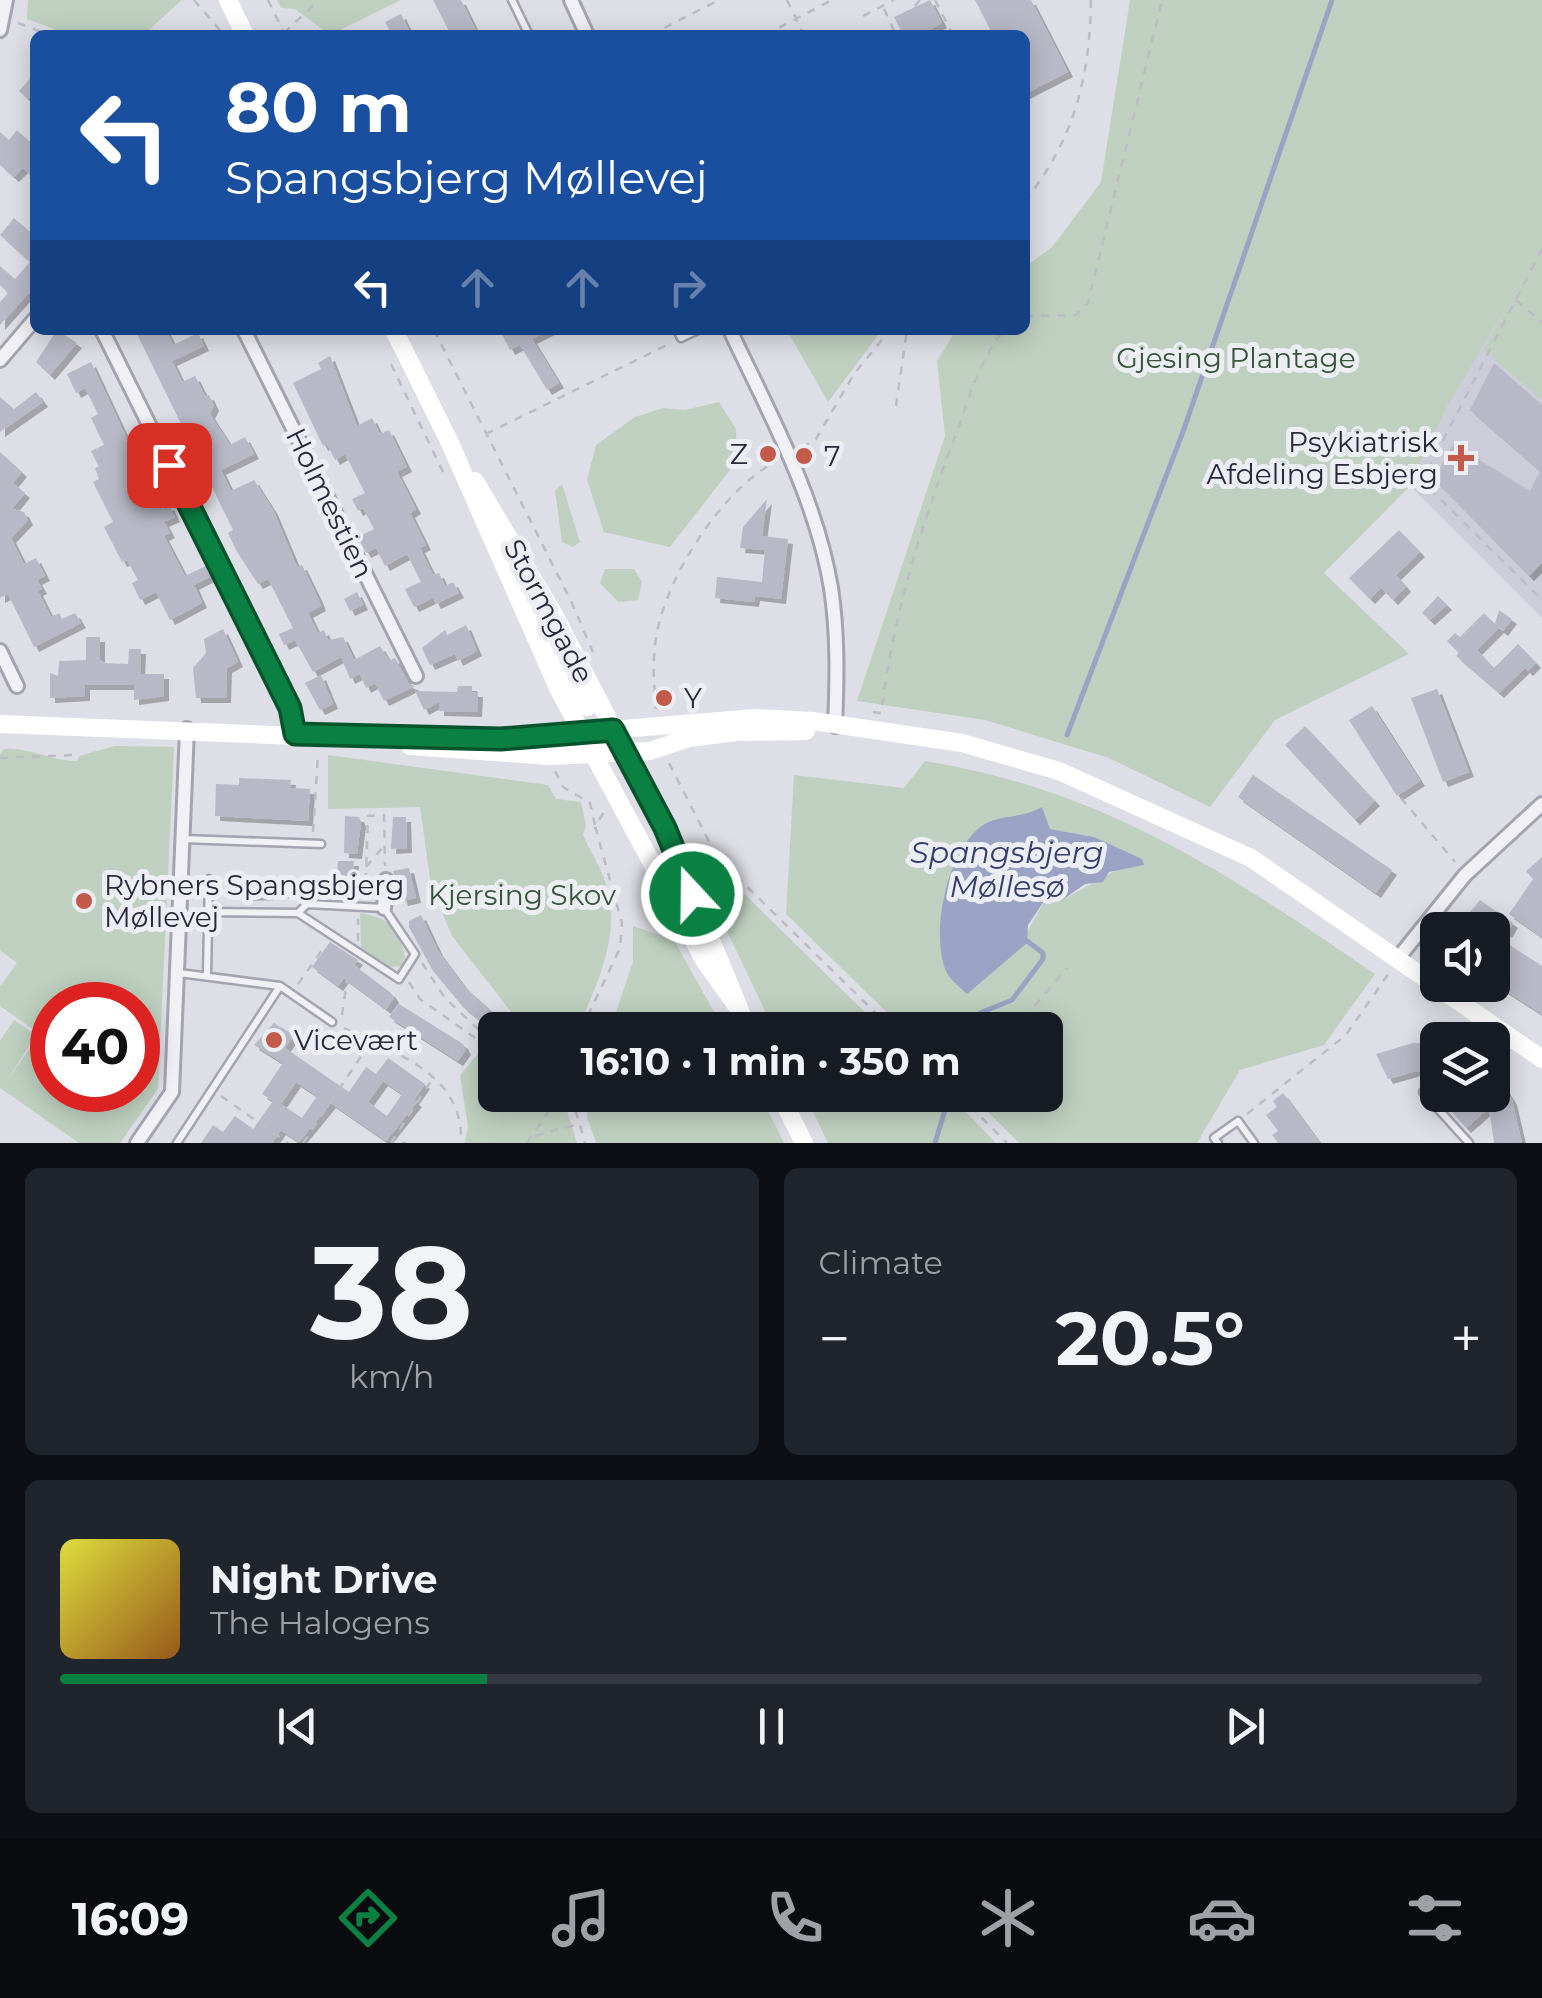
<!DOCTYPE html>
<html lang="en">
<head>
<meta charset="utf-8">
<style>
	:root { --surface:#171b24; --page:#20242c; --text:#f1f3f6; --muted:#9ea1a6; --line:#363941; --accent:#0b8043 }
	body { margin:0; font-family:Montserrat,sans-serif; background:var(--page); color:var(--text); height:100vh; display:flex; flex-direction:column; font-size:38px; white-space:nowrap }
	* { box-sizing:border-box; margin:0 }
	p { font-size:32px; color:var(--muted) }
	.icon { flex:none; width:55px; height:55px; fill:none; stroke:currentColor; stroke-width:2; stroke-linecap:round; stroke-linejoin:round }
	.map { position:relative; height:1143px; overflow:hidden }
	.drawer { display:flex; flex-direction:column; gap:25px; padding:25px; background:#0d0f14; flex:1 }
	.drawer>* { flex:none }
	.guide { position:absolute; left:30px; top:30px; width:1000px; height:305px; border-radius:15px; box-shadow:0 5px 25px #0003; background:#1a4fa0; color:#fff; overflow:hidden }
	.fabs { position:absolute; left:1420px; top:912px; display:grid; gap:20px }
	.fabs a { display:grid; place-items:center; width:90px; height:90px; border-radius:15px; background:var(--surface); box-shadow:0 5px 25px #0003; font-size:50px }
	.speed { position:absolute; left:30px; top:982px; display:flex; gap:20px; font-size:50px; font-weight:700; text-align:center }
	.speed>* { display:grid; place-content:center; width:130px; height:130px; border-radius:50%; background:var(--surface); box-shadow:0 5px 25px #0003; line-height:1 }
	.speed .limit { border:15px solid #d22; background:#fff; color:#111 }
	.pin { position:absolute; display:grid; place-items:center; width:85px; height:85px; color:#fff; margin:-42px; border-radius:20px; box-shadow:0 5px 15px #0006 }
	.me { position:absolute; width:110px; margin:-55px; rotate:339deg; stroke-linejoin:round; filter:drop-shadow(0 0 8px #0008) }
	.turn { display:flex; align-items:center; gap:35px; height:210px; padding:0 30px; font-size:45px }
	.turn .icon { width:130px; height:130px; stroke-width:2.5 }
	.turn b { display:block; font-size:70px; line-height:85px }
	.lanes { display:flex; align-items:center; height:95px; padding:0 30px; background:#0003; justify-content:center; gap:50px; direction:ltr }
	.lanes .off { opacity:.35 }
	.big { font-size:75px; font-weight:700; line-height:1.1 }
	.drawer .card { flex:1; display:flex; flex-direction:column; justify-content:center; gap:15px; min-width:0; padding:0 35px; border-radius:15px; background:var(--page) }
	.drawer .dial { align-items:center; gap:0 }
	.dial b { font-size:130px; line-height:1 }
	.song { display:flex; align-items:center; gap:30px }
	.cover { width:120px; height:120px; border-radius:15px; background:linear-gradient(135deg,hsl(60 70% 55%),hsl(30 70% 35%)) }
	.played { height:10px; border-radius:5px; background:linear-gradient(90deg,var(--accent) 30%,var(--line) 30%) }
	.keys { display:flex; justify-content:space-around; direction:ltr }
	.heat { display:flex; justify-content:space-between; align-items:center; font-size:55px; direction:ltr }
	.drawer .tiles { flex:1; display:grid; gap:25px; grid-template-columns:1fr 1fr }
	.card:last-child { grid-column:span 2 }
	.trip { position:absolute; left:478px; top:1012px; width:585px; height:100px; border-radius:15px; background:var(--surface); box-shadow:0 5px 25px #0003; font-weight:700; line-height:100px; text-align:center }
	.tabs { display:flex; height:160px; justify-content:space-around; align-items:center; background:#090b0e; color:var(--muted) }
	.tabs .icon { width:70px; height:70px }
	.tabs .on { color:var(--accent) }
	.tabs b { font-size:45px; color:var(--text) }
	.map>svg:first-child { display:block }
	.built { fill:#cccdd8 }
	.green { fill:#bfd0c0; fill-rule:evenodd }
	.water { fill:#9ba3c4 }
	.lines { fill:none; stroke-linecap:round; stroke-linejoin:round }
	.stream { stroke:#9ba3c4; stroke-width:5 }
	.building { fill:#b8b9c6; fill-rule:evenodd; filter:url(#shadow) }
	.lane-casing { stroke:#a4a4b0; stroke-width:11 }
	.street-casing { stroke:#a4a4b0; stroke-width:18 }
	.path { stroke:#bcbcc5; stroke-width:2.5; stroke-dasharray:8 8; stroke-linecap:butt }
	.lane { stroke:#f0f0f5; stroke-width:6 }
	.street { stroke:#f0f0f5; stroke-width:12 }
	.secondary { stroke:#fff; stroke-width:18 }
	.route-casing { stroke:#07532c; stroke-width:25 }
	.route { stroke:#0b8043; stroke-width:18 }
	.poi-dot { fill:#c45b4a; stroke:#edeef4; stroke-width:4 }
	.labels { text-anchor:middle; stroke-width:10; stroke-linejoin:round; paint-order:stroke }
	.park-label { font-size:28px; fill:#36563a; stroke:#edeef4 }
	.poi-label { font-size:28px; fill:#28293c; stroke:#edeef4; text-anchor:start }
	.street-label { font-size:28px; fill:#28293c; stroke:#edeef4 }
	.water-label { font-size:30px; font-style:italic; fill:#353e6d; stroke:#edeef4 }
</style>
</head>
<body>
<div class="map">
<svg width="1542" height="1143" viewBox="0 0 1542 1143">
	<defs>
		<filter id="shadow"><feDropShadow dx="5" dy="5" stdDeviation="0" flood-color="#0004"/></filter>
	</defs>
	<rect width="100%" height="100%" fill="#dedee6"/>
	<path class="built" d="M1542,126V618L1410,486L1449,403L1512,188Z"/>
	<path class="green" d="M28,0H182L143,35H69L27,19Z
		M277,0H401L330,35L295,9L281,8Z
		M1130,0H1542V400L1484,350L1507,306L1449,403L1410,486L1324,573L1409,654L1275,720L1210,807L1109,758L985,720L857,701L945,436L937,361L956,330H1025V267L1052,247L1101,182Z
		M787,330H882L828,402Z
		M719,402L736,429L737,461L670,547L604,532L587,480L596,445L635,417L663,408L685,410Z
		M562,484L580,542L573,547L562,542L555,490Z
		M605,569H634L642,582L638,600L618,602L600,583Z
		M115,746L174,747L158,1089L120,1143H79L0,1088V1041L14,1020L36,1035L6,1082L40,1034L0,1006V986L17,963L0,950V754L4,749C30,747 50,761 77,761L79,756ZM52,1005H138V1090H52Z
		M328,755L548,785L556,799L581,802L586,826L583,835C588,848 596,858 601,871C626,928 599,977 578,1030H499L512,1013L452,936L431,886L420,807L328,809Z
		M925,761C1105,790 1229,874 1375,974L1324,1045L1240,1070L1197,1143H1019L971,1095H1045V1030H905L786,914L794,775L904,788ZM1027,816L1043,820L1050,829L1094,837L1118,869L1061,901L1046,898L1025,936L984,824Z
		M725,875L883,1030H774L705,885Z
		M360,913C389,917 399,929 405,957L401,966L387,967L361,947Z
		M633,926L674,940L724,1030H610L633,962Z
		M495,1034V1095H562L577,1143H465L468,1126L460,1075Z
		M590,1095H760L784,1143H596L587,1116Z
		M805,1095H949L996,1143H828Z"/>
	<path class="water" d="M1042,807L1050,829L1094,837L1142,859L1144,865L1109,872L1103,882L1085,884L1061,901L1046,898L1028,925L1027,943L967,994C961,988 949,979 946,971C930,933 947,849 983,825C998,815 1024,818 1042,807Z"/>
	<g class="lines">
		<path class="stream" d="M1067,735L1184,429L1332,0
			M972,1030L980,1013L1012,1000L1043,959V953L1023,938
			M935,1143L948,1100"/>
	</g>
	<path class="building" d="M433,0H461L478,35H451Z
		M930,0L942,23L920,35H903L894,17Z
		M975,0H1031L1068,72L1025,94V35H993Z
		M401,14L411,35H392L385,22Z
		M35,73V92L28,99L19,91Z
		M17,130L35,146V167L29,174L23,168L14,177L0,165V132L9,140Z
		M14,218L35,236V286L0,325V302L8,293L0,285V266L15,279L30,262L0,235Z
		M57,330L77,343L50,375L36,362Z
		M135,330H166L173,345L198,333L204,346L172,361L182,382L195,376L205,396L209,395L214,406L210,414L230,445L245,437L254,454L221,470L231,491L254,480L273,510L297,567L302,565L318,598L321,606L308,613L318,633L324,630L328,640L343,637L354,660L380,646L389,661L395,658L409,684L415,686L384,701L375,683L366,688L360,674L350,679L341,657L313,672L295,640L284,645L279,634L293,628L268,579L258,584L236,550L228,533L233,530Z
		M500,330H550L532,339L559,383L547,390L520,345L510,350Z
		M330,356L357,426L372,418L380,434L389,430L407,467L397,472L416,509L410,513L426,545L420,548L433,575L439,573L445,586L453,582L459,593L436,604L433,598L414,607L405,589L421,582L407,554L385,566L376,548L366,553L358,537L374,529L363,508L358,511L352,499L365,493L345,454L335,460L327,444L323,446L293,383L321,369L318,363Z
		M91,362L160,510L169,505L175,517L164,522L170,533L164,536L185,576L208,565L213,575L194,585L202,603L170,620L156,592L140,600L132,583L138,580L127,560L122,562L104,527L113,522L93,482L99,479L95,468L99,467L91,451L104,445L91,418L98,414L85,388L76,393L67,374Z
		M1494,363L1542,405V563L1529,576L1434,480L1453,444L1530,491L1540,471L1470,410Z
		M36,392L43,402L0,432V397L14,409Z
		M0,452L22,472L13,483L25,493L12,509L24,512L28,520L11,538L24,564L36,558L45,576L37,580L42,589L38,591L51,617L59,613L62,619L75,613L81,623L34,647L8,594L0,598Z
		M767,499L762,536L788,539L781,599L755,596L754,602L715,598L717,577L762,582L765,550L740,548L743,527Z
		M1399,530L1420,552L1396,575L1406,587L1393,600L1381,588L1370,599L1349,578Z
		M357,592L363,605L350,611L344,599Z
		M1438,596L1447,605L1430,620L1422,613Z
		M1499,610L1512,619L1503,631L1499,628L1477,650L1494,668L1518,644L1536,663L1528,671L1525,668L1499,693L1456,656L1459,653L1447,641L1455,633L1460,637L1484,613L1495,624Z
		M466,625L477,651L458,661L455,654L430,665L422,648L445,630L447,635Z
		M223,629L238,662L227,668L226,698H196L193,668L206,653L204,639Z
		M86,637H100V660L105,663L128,664L129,649H141L140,674H164V696L134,700V685H85V696L50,698V673L58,676L59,661L86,660Z
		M321,675L333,704L320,710L305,683Z
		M458,686H472V692H478L477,712L439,711V702L424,710L415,691L457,692Z
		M1437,689L1469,772L1443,782L1411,698Z
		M1372,706L1420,781L1397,796L1349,720Z
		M1305,726L1375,801L1355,820L1285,745Z
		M1253,775L1392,870L1376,893L1238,797Z
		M239,778L291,780L290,788L310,789L308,821L215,816L216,784L239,785Z
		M345,816L359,817L361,822L357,854L344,853Z
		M393,817H406L407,848L391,849Z
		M1542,857V937L1509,914L1533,879L1526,871Z
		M338,861H354L350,898H337V893H280L281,877L337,880Z
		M409,868L416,898L403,901L393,871Z
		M237,880L274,882L273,895L241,896L236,893Z
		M1480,900L1513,923L1507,933L1490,922L1484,930H1455Z
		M421,915L438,951L464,986L496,1015L487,1025L463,1007L433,971L409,927V921Z
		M330,942L358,960L354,965L391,993L394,998L386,1009L344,978L338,986L312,967Z
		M1508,944L1542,966V1014L1492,982V968Z
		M399,1004L463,1044L466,1050L458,1061L389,1017Z
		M274,1023L294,1035L285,1048L349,1092L366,1067L376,1074L388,1058L425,1084L414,1100L417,1102L386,1141L331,1103L299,1142L281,1130L272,1143H201L213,1125L223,1132L235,1116L253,1129L273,1101L262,1094L283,1063L254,1045ZM383,1081L402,1094L387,1116L368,1102ZM296,1082L317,1096L302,1118L281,1104Z
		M1413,1043H1438V1073L1416,1071L1388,1079L1376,1054Z
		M1492,1068L1512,1100L1522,1143H1494L1489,1108L1466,1128L1437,1095H1492Z
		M1283,1093L1320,1143H1278L1272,1135L1278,1131L1266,1115L1277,1107L1273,1101Z"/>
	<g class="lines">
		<defs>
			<path id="lane" d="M512,0L529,35
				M677,330L681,338L698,330
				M184,839L321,844
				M209,912L298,913L399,979L415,954L384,908L307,904L298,913
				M179,973L280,986L332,1022
				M207,974L209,879
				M1423,1092L1469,1143
				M177,1143L280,986
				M1218,1143L1214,1138L1238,1121L1254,1143"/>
			<path id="street" d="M571,0L587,35
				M0,30L6,0
				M102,330L290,708L295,734
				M244,330L416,676
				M730,330C769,413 816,497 831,588C838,634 837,680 835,726
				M0,360L35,319
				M0,651L17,686
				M384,908L386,880
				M1399,957L1465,875L1542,804
				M137,1143L172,1092L187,729"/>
		</defs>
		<use href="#lane" class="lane-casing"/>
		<use href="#street" class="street-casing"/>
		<path class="path" d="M194,0L224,35
			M268,0L285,35
			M787,0L804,35
			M935,0L953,35
			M915,6L920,0
			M884,9L896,35
			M863,16L894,0
			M18,23L49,35
			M284,33L319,0
			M650,35L719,0
			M765,35L832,0
			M1025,201C1074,140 1090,77 1091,0
			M1542,249L1422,481L1542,600
			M1516,300L1542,322
			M1025,316L1076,315L1088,303L1162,0
			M434,330L571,601L593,652
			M391,364L444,474
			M896,406L907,330
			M486,434L671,343
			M802,448L816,439L854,374L890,330
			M656,709C654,685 652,663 656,638C665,578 723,488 777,461
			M873,712L881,713C894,610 922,523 959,426C971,392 981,358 1004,330
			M0,758L74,755
			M669,763L720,863
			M555,771L563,787L590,803L595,825
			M1401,798L1455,862
			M313,832L318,755
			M694,854L730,870L893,1030
			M366,867L383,847
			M359,896L366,874L368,816L384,815L385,866
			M358,941V919
			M422,963L445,998L478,1029L471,1036
			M409,982L420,999L495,1052
			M298,984L325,946
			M342,1015L347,981L357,966
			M344,1028C395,1054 464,1073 461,1143
			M581,1030L620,948L622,923L595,826L604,812
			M1014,1030L1067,968
			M571,1095L585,1143
			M959,1095L1007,1143
			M221,1096L288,1143
			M1247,1114L1346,1035L1389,973
			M535,1136L575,1125
			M303,1143L370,1043
			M391,1143L433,1078
			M402,1143H406
			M527,1143L560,1095"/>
		<use href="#lane" class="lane"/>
		<use href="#street" class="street"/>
		<path class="secondary" d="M228,0L245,35
			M394,330L449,441L559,690L704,960L736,1005
			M475,481L552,611L665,828L748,1030
			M513,578L528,595L587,707
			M0,724L396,740L408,735L501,739L755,718L813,721L962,743L1059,771L1251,858L1542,1059
			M410,746L550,756L650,751L689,738L737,732L806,731
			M780,1095L804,1143"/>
	</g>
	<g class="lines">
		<defs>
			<path id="route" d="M169,465L290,708L295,734L501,739L613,730L665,828L692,894"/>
		</defs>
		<use href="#route" class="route-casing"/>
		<use href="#route" class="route"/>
	</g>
	<g class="poi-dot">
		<circle cx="768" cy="454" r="10"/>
		<circle cx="804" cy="456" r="10"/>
		<path d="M1456 443h10v10h10v10h-10v10h-10v-10h-10v-10h10z"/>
		<circle cx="664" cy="698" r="10"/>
		<circle cx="84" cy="901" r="10"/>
		<circle cx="274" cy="1040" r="10"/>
	</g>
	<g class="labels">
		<g class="park-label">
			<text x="1236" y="368">Gjesing Plantage</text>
			<text x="522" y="905">Kjersing Skov</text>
		</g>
		<g class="poi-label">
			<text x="1438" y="452" text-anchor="end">Psykiatrisk<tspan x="1438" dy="32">Afdeling Esbjerg</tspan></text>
			<text x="748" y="464" text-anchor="end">Z</text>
			<text x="824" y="466">7</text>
			<text x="684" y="708">Y</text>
			<text x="104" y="895">Rybners Spangsbjerg<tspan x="104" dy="32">Møllevej</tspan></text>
			<text x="294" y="1050">Vicevært</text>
		</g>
		<g class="street-label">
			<text transform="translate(330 503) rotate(64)" y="10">Holmestien</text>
			<text transform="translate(549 611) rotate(62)" y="10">Stormgade</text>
		</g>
		<g class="water-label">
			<text x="1007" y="863">Spangsbjerg<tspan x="1007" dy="34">Møllesø</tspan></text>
		</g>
	</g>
</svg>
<div class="fabs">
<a><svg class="icon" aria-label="sound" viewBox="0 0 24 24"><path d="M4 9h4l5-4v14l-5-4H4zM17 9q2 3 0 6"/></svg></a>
<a><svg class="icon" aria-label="layers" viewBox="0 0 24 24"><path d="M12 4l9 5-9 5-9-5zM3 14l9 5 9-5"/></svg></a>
</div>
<div class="speed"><div class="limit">40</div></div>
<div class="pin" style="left:169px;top:465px;background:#d93025"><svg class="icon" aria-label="arrive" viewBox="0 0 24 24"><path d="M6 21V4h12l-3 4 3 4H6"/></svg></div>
<svg class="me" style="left:692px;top:894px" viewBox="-20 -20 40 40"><circle r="17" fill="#0b8043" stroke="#fff" stroke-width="3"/><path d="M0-11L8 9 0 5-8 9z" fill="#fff"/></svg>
<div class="trip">16:10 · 1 min · 350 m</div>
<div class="guide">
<div class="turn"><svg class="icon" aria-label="left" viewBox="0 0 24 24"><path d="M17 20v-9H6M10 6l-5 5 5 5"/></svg><div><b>80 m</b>Spangsbjerg Møllevej</div></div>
<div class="lanes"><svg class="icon" aria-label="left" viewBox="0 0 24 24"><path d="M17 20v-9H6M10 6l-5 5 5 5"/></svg><svg class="icon off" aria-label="ahead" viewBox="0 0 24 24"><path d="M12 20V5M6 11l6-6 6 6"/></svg><svg class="icon off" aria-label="ahead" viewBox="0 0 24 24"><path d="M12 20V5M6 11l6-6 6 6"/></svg><svg class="icon off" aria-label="right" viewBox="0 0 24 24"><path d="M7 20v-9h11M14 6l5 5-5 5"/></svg></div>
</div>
</div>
<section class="drawer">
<div class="tiles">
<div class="card dial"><b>38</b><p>km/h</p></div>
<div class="card"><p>Climate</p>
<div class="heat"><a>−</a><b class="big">20.5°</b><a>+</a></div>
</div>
<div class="card">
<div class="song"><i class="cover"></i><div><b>Night Drive</b><p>The Halogens</p></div></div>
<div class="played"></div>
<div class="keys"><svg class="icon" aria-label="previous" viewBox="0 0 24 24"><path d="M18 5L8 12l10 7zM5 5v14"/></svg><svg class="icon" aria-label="pause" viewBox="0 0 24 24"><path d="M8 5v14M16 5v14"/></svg><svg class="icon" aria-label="next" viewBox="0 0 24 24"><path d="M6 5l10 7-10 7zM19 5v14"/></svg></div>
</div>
</div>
</section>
<nav class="tabs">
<b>16:09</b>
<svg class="icon on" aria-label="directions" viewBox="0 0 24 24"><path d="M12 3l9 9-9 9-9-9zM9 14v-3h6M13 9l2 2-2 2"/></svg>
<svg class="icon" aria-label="music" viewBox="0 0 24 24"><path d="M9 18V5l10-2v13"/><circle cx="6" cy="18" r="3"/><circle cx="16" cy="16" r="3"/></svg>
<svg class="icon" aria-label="phone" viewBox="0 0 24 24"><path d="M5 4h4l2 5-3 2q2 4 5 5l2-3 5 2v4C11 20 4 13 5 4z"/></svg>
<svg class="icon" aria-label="climate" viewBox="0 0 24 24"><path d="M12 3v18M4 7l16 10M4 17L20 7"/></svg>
<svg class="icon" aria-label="car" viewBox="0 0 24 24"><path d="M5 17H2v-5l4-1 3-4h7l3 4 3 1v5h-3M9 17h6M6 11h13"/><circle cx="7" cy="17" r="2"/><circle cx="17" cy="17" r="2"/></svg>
<svg class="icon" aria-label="filters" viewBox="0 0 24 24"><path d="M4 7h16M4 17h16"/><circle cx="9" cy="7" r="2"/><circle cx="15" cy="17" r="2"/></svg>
</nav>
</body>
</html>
